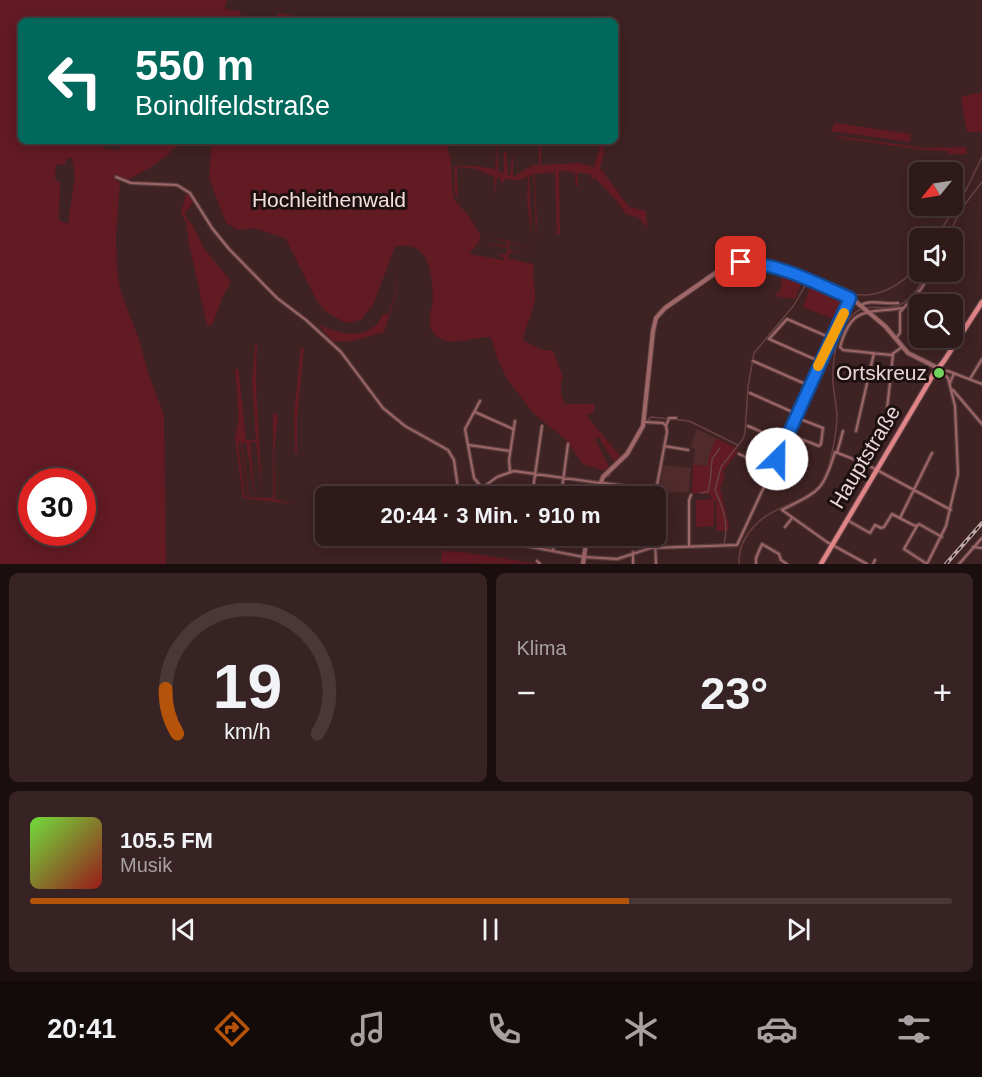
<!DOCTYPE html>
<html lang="de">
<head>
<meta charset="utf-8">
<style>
	:root { --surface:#2f1a1a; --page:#372323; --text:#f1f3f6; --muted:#a7a1a2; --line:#4a3839; --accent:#b45309 }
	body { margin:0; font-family:Arial,sans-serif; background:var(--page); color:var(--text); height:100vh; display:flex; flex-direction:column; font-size:22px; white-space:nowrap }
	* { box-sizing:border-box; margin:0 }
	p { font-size:20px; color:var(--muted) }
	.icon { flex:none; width:33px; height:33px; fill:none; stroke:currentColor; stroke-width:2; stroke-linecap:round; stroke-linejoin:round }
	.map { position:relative; height:564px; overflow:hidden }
	.details { display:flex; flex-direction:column; gap:9px; padding:9px; background:#1a0e0e; flex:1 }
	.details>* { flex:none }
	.banner { position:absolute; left:18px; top:18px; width:600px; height:126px; border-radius:9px; box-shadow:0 3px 15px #0003,0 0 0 2px var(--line); background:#00695c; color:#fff; overflow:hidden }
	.needle { width:39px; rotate:240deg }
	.controls { position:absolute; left:909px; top:162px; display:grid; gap:12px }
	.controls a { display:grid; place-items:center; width:54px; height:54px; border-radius:9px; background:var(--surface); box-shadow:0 3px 15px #0003,0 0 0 2px var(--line); font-size:30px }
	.speed { position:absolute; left:18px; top:468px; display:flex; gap:12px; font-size:30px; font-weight:700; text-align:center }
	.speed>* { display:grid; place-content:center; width:78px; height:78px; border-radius:50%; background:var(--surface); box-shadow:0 3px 15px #0003,0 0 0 2px var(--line); line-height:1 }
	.speed .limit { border:9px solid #d22; background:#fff; color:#111 }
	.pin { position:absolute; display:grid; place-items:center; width:51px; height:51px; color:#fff; margin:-26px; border-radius:12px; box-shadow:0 3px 9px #0006 }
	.me { position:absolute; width:66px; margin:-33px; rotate:23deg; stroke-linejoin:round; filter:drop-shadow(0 0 4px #0008) }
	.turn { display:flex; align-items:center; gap:21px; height:126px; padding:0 18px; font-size:27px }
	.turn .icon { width:78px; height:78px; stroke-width:2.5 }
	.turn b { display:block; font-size:42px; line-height:51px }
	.big { font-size:45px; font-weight:700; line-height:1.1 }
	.details .tile { flex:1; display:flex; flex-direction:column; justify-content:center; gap:9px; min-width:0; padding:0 21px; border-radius:9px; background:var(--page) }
	.details .dial { align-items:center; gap:0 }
	.dial svg { height:156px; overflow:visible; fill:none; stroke:var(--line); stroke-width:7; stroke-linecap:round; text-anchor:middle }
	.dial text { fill:var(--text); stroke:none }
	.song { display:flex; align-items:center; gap:18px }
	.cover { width:72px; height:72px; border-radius:9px; background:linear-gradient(135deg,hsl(100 70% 55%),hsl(0 70% 35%)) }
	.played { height:6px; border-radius:3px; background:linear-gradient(90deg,var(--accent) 65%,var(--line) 65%) }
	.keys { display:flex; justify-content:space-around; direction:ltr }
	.heat { display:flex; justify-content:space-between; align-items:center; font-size:33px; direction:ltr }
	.details .tiles { flex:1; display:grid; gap:9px; grid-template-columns:1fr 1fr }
	.tile:last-child { grid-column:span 2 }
	.trip { position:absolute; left:315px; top:486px; width:351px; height:60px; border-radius:9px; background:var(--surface); box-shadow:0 3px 15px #0003,0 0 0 2px var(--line); font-weight:700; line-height:60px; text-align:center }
	.menu { display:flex; height:96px; justify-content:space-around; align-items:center; background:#130a0a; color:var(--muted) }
	.menu .icon { width:42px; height:42px }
	.menu .on { color:var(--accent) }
	.menu b { font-size:27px; color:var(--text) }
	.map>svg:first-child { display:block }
	.built { fill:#4f2b2c }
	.green { fill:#621a23; fill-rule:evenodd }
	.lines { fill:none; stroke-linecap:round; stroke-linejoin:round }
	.stream { stroke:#684043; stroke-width:1.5 }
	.minor-casing { stroke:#5a3f3f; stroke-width:4.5 }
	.tertiary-casing { stroke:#5a3f3f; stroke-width:6 }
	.secondary-casing { stroke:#5a3f3f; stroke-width:7 }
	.minor { stroke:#9f6567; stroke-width:2 }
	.tertiary { stroke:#9f6567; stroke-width:4 }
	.secondary { stroke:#e08488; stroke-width:4.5 }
	.rail-casing { stroke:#bca6a6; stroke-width:4 }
	.rail { stroke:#1d1010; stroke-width:1.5; stroke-dasharray:4.5; stroke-linecap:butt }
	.route-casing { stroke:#114b97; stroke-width:15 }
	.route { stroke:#1a73e8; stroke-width:10 }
	.slow { stroke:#f59e0b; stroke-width:10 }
	.poi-dot { fill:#71d35e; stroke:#1d1010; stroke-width:2 }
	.labels { text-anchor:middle; stroke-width:6; stroke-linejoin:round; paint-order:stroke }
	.park-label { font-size:21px; fill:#f5dddc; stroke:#1d1010 }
	.poi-label { font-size:21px; fill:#e9d5d5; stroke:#1d1010; text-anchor:end }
	.street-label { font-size:21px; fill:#e9d5d5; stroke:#1d1010 }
</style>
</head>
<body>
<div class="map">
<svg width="982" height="564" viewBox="0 0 982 564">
	<rect width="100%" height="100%" fill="#3f2223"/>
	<path class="built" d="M697,429L716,438L708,460V466L693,465L695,450L693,447L690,448Z
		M662,465L691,468L689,492L660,493Z"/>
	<path class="green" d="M0,0H227L225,9L240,11V15L261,19L263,18L274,19L279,13L308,18L307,21H21V141H94L106,149L119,150L122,141H188L170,151V153L151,167L126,181L117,175L114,179L120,183L116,234L117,269L121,293L140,342L148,373L164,415L166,564H0ZM67,158H72L75,177L68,224L59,220L60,183L55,179L56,165L65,164ZM32,482H82V532H32Z
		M982,92V132H967L961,97Z
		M835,123L911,134L910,142L831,131Z
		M837,136L924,148L966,147L967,154H948V151L924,150L846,139L837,137Z
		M212,141H446L451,162L453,196L457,203L469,216L481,236L479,242L469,254L504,260V258L497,254L506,255L508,248L479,243L506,246L507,242L483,235L535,248L510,243L508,249L535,256L512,251L508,255L509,259L534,264C531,276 536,286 535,298C533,313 526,325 523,340L542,350L553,351L563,377C557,393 565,405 572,419L564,404H595L594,412L586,415L621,457L615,463L598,437L595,439L609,467L605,471L583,464L565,439L533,413L506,377L498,360L491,337C477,336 452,346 441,339C437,337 433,333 431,329C427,318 433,307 433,296C432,270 428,239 395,247L373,305L361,320L345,323L325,311L317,301L286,239L255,228L238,230L226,223L209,178Z
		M497,141L498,171L504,173V152H506L508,175H510L512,158L513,157V177L533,165H539V146H541V165L578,163L594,167L599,151L600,141H603L604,153L600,168L629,207L646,211L647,228L639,218L626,214L616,200L594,177L592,182L591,174L577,173L578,186H576L575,173L567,171H559L560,234L557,235L555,172L535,174L537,223L536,240L534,174L529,176L532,239L527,201L528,176L520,180L505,179L503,183H501V178H497L495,196L494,177L477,169L457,167L458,200L455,194L454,166H475L495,169Z
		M187,191L195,200L185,213L188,221L192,224L205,250L231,281L229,282H231L223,296L212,325H207L189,244L186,223L181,212Z
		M398,259L396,294L384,332L352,341L333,342L318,324C340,335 371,342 383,314L388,315L395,294Z
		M783,273L802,280L795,299L774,296L780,291Z
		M811,286L844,300L836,320L803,307Z
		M255,344H257L256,383L262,495L256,442H250L255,496L246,443H242L249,496H248L241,444L238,442L245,497L273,498V413L278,415L274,454L275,499L293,504L243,498L235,439L239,418L235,369H238L239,374L246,440H256L252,382Z
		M301,347L304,348L297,418V454H295L294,415Z
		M716,438L737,448V453L723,471L725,475L720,488L729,526L728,531H717L716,502L714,500V526L696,527V500L713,499L709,495L711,494L692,493L693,465L708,466V460Z
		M442,551L463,552L538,564L441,563Z"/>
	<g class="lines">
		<path class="stream" d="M936,238L966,190L982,157
			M947,238L962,208L982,182
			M816,280L820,279C828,283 836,289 845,292C875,302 901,286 920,264
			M866,308C872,306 878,308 885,308C908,308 918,289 928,272
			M648,420L651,417L689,421L738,445
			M607,477L610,475
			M710,484L712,459L720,448
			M700,493L708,492L710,482
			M724,544C729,523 723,508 715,490L721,467L743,439L745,433L748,387L754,353L794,305L806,284L811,281
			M739,564C739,552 741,544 748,534C767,506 793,508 816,489C823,483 826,473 829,465C833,450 836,434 837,419C837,407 834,395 833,383C832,358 837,321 861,309"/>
		<defs>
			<path id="minor" d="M116,177L131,183L177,185L190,193L212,228L229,249L277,298L306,320L341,352L383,408L405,426L448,450L454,460L459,496
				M861,305C872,299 885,305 898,303
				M902,308C866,314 852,305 840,347L843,350L891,355L902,347
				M896,338L900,333V312L921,289L931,272
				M753,361L810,386
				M821,362L769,339L787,319L831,338
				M943,371H948L982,384
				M970,379L982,359
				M950,383L954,373
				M953,390L982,424
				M750,393L797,414
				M480,401L465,429L474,478L489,496
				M475,412L513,429
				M645,422L663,423L666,426
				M748,426L785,442
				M856,431L874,353
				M788,434L819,446L821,444L823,428L795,417
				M469,445L510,451
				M664,446L688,450
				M837,453L843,431
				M739,454L772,469
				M864,463L886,418L893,355
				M510,471L509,460L515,421
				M604,483L655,490
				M482,488L497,477L514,471L600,483
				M532,496L542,426
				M561,496L568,444
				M624,496V487
				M655,496L667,432L666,426L669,418H676
				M900,518L932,453
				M847,520L870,533L875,525L881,528L884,527L892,514L913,525L917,526L919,524L942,537
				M917,526L904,549L927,564
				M785,527L792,518
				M495,536L506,542L526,546L584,557L617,559L651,548L737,545L851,299
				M655,536L656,564
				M526,546L527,536
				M689,546V500L691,495
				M973,547L982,548
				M553,550L555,536
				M537,561L540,564
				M633,564V552
				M756,564V558L762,544L779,554L781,560L787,564
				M867,564L827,542L782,510C819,491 823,492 835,452L864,463L951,510
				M873,564L875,560
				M927,564L946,526L958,474L955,406L948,378L938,368
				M959,564L982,538"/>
			<path id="tertiary" d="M596,496L603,477L627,454L643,426L653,331L656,318L665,308L730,263L741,262L760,264L798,274L855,301L885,326L908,353L938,368
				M583,564L587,536"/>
			<path id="secondary" d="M821,564L933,375L944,361L982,302"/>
		</defs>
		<use href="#minor" class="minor-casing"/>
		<use href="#tertiary" class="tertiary-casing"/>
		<use href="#secondary" class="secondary-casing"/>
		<use href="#minor" class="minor"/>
		<use href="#tertiary" class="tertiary"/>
		<use href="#secondary" class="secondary"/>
		<defs>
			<path id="rail" d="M946,564L982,523"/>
		</defs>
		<use href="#rail" class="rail-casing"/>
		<use href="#rail" class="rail"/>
	</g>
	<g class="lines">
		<defs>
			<path id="route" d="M741,262C781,264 815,283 850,298L777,459"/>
		</defs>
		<use href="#route" class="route-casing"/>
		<use href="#route" class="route"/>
		<path class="slow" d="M818,366L844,313"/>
	</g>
	<circle class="poi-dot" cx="939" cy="373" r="6"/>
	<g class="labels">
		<g class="park-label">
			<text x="329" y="207">Hochleithenwald</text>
		</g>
		<g class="poi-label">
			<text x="927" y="380">Ortskreuz</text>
		</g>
		<g class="street-label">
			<text transform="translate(865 457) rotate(-59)" y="7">Hauptstraße</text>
		</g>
	</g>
</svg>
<div class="controls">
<a><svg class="needle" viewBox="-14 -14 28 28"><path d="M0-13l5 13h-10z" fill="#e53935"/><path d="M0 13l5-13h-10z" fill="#a7a1a2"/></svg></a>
<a><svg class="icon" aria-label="sound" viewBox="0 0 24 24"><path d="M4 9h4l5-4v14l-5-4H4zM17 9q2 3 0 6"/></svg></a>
<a><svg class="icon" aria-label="search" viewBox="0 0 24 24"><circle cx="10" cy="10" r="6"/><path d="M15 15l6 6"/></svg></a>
</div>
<div class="speed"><div class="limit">30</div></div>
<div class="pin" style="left:741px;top:262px;background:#d93025"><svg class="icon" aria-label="arrive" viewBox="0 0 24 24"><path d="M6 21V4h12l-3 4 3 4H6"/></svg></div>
<svg class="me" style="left:777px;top:459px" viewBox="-20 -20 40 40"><circle r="19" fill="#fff"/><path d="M0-13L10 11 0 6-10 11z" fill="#1a73e8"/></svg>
<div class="trip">20:44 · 3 Min. · 910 m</div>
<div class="banner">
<div class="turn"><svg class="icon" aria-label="left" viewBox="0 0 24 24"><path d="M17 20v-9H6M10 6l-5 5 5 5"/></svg><div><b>550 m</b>Boindlfeldstraße</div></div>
</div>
</div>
<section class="details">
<div class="tiles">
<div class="tile dial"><svg viewBox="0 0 100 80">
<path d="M14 69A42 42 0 1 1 86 69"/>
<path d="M14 69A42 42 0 0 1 8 46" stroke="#b45309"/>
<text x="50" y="56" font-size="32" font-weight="700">19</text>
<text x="50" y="72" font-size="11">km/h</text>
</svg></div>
<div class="tile"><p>Klima</p>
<div class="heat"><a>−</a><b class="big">23°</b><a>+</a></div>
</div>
<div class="tile">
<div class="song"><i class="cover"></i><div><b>105.5 FM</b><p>Musik</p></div></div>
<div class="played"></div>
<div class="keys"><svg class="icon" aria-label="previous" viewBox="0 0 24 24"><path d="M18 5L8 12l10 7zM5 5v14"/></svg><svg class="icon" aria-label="pause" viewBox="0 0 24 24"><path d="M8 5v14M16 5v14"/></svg><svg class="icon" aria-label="next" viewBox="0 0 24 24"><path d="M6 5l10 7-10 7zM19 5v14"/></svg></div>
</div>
</div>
</section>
<nav class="menu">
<b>20:41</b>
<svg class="icon on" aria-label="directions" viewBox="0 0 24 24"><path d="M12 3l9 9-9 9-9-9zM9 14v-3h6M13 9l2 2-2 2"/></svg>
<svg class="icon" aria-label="music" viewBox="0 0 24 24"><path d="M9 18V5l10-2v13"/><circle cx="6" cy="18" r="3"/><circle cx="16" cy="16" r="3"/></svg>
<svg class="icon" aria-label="phone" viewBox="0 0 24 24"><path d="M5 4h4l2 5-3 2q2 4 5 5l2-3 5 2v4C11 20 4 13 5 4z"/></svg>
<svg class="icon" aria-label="climate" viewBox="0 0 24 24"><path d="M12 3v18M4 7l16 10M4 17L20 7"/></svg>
<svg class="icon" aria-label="car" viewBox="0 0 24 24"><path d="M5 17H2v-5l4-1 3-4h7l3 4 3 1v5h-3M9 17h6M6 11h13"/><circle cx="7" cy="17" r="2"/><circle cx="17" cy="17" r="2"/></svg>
<svg class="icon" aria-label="filters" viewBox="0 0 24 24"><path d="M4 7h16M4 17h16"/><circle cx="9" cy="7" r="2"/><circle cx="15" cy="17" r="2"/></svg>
</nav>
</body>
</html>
